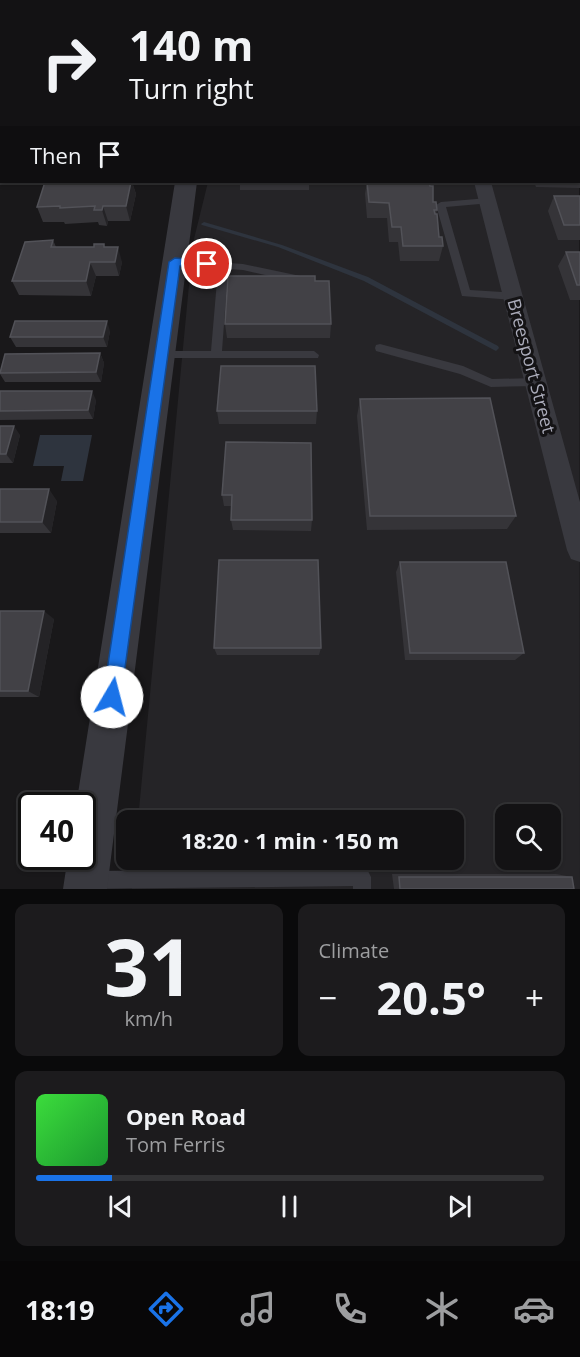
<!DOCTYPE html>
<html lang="en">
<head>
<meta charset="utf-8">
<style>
	:root { --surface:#131214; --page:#1c1b1d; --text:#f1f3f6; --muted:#9d9ea0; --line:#323234; --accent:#1a73e8 }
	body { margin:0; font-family:"Open Sans",sans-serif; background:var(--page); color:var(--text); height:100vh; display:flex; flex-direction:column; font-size:22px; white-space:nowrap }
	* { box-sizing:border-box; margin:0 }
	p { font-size:20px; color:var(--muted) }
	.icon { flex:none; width:33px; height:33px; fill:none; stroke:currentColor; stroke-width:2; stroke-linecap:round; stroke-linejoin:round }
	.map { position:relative; height:889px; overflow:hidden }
	.sheet { display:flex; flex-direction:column; gap:15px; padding:15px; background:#0a0a0b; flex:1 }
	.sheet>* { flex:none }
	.banner { position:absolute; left:0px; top:0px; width:580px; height:183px; box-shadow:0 2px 4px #0004,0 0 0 2px var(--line); background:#131214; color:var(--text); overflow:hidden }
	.fabs { position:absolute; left:495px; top:804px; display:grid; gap:12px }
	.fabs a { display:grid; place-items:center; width:66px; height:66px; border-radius:12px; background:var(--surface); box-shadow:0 2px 4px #0004,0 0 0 2px var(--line); font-size:30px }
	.speed { position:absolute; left:18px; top:792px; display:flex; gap:12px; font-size:30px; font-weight:700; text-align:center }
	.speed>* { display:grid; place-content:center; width:78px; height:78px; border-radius:50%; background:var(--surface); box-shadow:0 2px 4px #0004,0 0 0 2px var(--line); line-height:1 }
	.speed .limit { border:3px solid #111; border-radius:9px; background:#fff; color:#111 }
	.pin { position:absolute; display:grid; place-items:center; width:51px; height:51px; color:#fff; margin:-26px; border:3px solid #fff; border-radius:50%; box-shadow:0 2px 6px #0007 }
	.me { position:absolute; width:66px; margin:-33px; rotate:8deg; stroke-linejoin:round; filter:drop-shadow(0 0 4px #0008) }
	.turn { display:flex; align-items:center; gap:21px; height:126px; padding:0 30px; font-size:27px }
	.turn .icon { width:78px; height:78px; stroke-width:2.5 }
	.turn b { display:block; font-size:42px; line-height:51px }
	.then { display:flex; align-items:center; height:57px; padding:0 30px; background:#0003; gap:12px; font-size:22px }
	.big { font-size:45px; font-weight:700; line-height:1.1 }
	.sheet .card { flex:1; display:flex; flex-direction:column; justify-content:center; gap:9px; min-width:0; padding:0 21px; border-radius:12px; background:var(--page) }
	.sheet .dial { align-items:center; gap:0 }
	.dial b { font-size:78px; line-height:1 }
	.song { display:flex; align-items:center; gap:18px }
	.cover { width:72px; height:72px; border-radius:9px; background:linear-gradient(135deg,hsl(120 70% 55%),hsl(130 70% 35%)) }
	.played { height:6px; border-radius:3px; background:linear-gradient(90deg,var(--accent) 15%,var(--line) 15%) }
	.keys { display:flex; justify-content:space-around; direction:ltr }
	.heat { display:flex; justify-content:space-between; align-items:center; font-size:33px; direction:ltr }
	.sheet .tiles { flex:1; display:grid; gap:15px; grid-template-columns:1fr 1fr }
	.card:last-child { grid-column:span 2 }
	.trip { position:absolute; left:116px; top:810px; width:348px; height:60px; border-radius:12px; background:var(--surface); box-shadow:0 2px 4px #0004,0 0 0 2px var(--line); font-weight:700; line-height:60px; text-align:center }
	.menu { display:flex; height:96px; justify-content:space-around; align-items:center; background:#080708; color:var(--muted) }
	.menu .icon { width:42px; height:42px }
	.menu .on { color:var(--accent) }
	.menu b { font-size:27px; color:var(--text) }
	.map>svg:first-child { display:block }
	.built { fill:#252427; fill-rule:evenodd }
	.water { fill:#2e343e }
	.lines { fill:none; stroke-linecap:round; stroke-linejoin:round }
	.stream { fill:#2e343e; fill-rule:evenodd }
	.service { fill:#39393f; fill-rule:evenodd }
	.minor { fill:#39393f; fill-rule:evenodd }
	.tertiary { fill:#39393f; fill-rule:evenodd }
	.secondary { fill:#47484f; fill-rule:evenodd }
	.wall { fill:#353438 }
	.shaded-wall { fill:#242326 }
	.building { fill:#424146; stroke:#525258; stroke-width:1.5 }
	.route { fill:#1a73e8; stroke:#114b97; stroke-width:1.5 }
	.labels { text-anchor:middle; stroke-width:6; stroke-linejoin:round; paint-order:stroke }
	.street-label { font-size:18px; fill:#abacba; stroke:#141315 }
</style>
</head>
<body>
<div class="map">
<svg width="580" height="889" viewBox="0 0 580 889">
	<rect width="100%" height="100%" fill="#19181a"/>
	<path class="built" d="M579,129L580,889H132L135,860H453V820H138L193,243L208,182H579ZM506,814H550V860H506Z"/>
	<path class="water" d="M40,435H92L83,481H61L64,466H33Z"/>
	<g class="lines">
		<path class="stream" d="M204,222L282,245L368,277L498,346L499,348L496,351L494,350L364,281L278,247L202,225L201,224Z"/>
		<path class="service" d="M488,198L493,201L491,203L446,207L470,290L517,293L518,296L513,300L462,296L436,205L441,202Z
			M175,259L243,264L305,277V281L301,283L243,270L228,269L222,351H314L319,355L318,358H157L156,355L161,351H211L218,269L172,264L170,262Z
			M380,344L463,366L492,379L536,378L542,382L536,386L491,387L460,374L376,351L375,348L376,345Z
			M362,868L368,871L371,877V889H353V886L93,889L87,886L84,880L87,874L93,871Z"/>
		<path class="minor" d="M210,0H224V2H210Z
			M0,110H2V120H0Z
			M579,118H580V128H579Z
			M474,182H491L580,502V562L571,559L567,550Z"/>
		<path class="tertiary" d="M175,182H197L107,889H63L68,856H82V806H76Z"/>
		<path class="secondary" d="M0,32H2V44H0Z
			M579,40H580V52H579Z"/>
	</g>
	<path class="wall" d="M0,0H12V2H2V16H0Z
		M43,0H102L101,2H43Z
		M102,0H176V2H103Z
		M283,0H345V2H283Z
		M410,0H423V2L410,1Z
		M515,0H561V2H516Z
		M579,134L580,136V188L536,187L534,182H579Z
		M45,182H132L136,194L130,221H108L107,226L99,225L98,222L65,224L64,222H43L37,207Z
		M240,182H309V190H240Z
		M367,182H429L433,202L437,210L436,214L439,237L443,246L439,261H400L398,242H389L387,218H367L365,194Z
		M554,196H580V240H558L548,211Z
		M53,240L56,247H105L122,262L119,276H96L91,296L19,295L12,281Z
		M566,252H580V300H570L558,266Z
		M315,281L331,324L330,338H227L225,324Z
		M110,331L107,347H16L10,337Z
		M100,353L104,363L101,382H5L0,374V371Z
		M0,391L96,400L93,419L0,420Z
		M360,399L516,516L507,529L367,530L357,416Z
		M217,411H317L316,424H219Z
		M0,426L20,435L13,463H0Z
		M226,442L312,520L311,531L233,530L231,520L232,506H224L222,495Z
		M0,489L57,501L51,533H0Z
		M400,562L524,653L515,660H405L396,572Z
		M0,611L54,619L39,697H0Z
		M214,648H321L319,655H217Z
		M392,874H556L572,877L574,889H394Z"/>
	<path class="shaded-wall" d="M131,182H132L136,194L130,221L126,206Z
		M103,206L108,221L107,226L102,210Z
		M118,247L122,262L119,276L115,262Z
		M90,262L96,276L91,296L86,281Z
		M107,321L110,331L107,347L103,337Z
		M100,353L104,363L101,382L96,372Z
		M92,391L96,400L93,419L88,410Z
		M14,426L20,435L13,463L6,454Z
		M49,489L57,501L51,533L42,522Z
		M44,611L54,619L39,697L28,691Z"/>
	<path class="building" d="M0,0H8L7,2H2V5H0Z
		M472,0H497L498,2H473Z
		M579,60H580V86H579Z
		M579,134L580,136V172H579Z
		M45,182H131L126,206H103L102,210H94L95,206L60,208V206L37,207Z
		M367,182H429L430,186H433V202H436L437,210H434L435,214H437L439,237H442L443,246H403L401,227H392L389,203L369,202Z
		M554,196H580V225H564Z
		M53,240L51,247H94V244H104V247H118L115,262H90L86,281H12L25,242Z
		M566,252H580V285H577Z
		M228,276H315V281H329L331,324H225Z
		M15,321H107L103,337H10Z
		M100,353L96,372L0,373L5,354Z
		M221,366H315L317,411H217Z
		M0,391H92L88,410L0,411Z
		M490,398L516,516H370L360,399Z
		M0,426H14L6,454H0Z
		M226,442L311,443L312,520H231L232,495H222Z
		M0,489H49L42,522H0Z
		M219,560H318L321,648H214Z
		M400,562H506L524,653H410Z
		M0,611H44L28,691H0Z
		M399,877H572L574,889H400Z"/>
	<path class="route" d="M175,258L207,261L212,264L207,268L180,266L121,697L118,703L112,706L106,703L103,697L169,262Z"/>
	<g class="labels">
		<g class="street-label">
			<text transform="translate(531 366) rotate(75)" y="6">Breesport Street</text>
		</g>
	</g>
</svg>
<div class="fabs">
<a><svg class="icon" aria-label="search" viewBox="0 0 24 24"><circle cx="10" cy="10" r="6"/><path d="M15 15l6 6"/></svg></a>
</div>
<div class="speed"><div class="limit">40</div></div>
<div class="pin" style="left:207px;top:264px;background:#d93025"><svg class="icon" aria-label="arrive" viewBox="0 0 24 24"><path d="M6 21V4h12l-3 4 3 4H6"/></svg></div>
<svg class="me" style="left:112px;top:697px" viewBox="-20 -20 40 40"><circle r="19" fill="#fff"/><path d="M0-13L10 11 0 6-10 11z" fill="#1a73e8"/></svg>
<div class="trip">18:20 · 1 min · 150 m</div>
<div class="banner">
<div class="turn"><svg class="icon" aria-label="right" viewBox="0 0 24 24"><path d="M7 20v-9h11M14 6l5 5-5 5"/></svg><div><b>140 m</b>Turn right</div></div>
<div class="then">Then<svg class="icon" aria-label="arrive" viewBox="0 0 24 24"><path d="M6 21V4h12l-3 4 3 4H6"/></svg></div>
</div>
</div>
<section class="sheet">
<div class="tiles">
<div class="card dial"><b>31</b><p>km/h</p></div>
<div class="card"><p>Climate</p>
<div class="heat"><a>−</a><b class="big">20.5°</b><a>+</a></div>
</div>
<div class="card">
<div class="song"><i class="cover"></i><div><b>Open Road</b><p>Tom Ferris</p></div></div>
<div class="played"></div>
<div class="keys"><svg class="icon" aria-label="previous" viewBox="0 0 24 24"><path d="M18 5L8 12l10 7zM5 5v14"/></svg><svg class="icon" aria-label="pause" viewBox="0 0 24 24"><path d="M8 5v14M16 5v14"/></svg><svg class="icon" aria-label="next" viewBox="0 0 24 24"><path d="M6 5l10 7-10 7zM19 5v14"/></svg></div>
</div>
</div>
</section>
<nav class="menu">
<b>18:19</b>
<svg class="icon on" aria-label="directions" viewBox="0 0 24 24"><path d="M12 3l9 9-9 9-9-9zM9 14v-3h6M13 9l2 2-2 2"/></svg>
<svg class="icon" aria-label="music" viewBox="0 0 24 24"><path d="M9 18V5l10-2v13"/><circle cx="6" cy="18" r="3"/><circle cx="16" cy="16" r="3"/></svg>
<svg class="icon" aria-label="phone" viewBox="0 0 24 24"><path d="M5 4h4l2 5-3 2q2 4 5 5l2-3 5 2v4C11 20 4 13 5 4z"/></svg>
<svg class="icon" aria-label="climate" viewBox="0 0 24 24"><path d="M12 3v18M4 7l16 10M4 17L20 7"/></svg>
<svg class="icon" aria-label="car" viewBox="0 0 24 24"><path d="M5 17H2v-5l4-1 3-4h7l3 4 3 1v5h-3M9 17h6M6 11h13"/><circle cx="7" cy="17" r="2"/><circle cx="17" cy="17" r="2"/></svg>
</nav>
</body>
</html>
